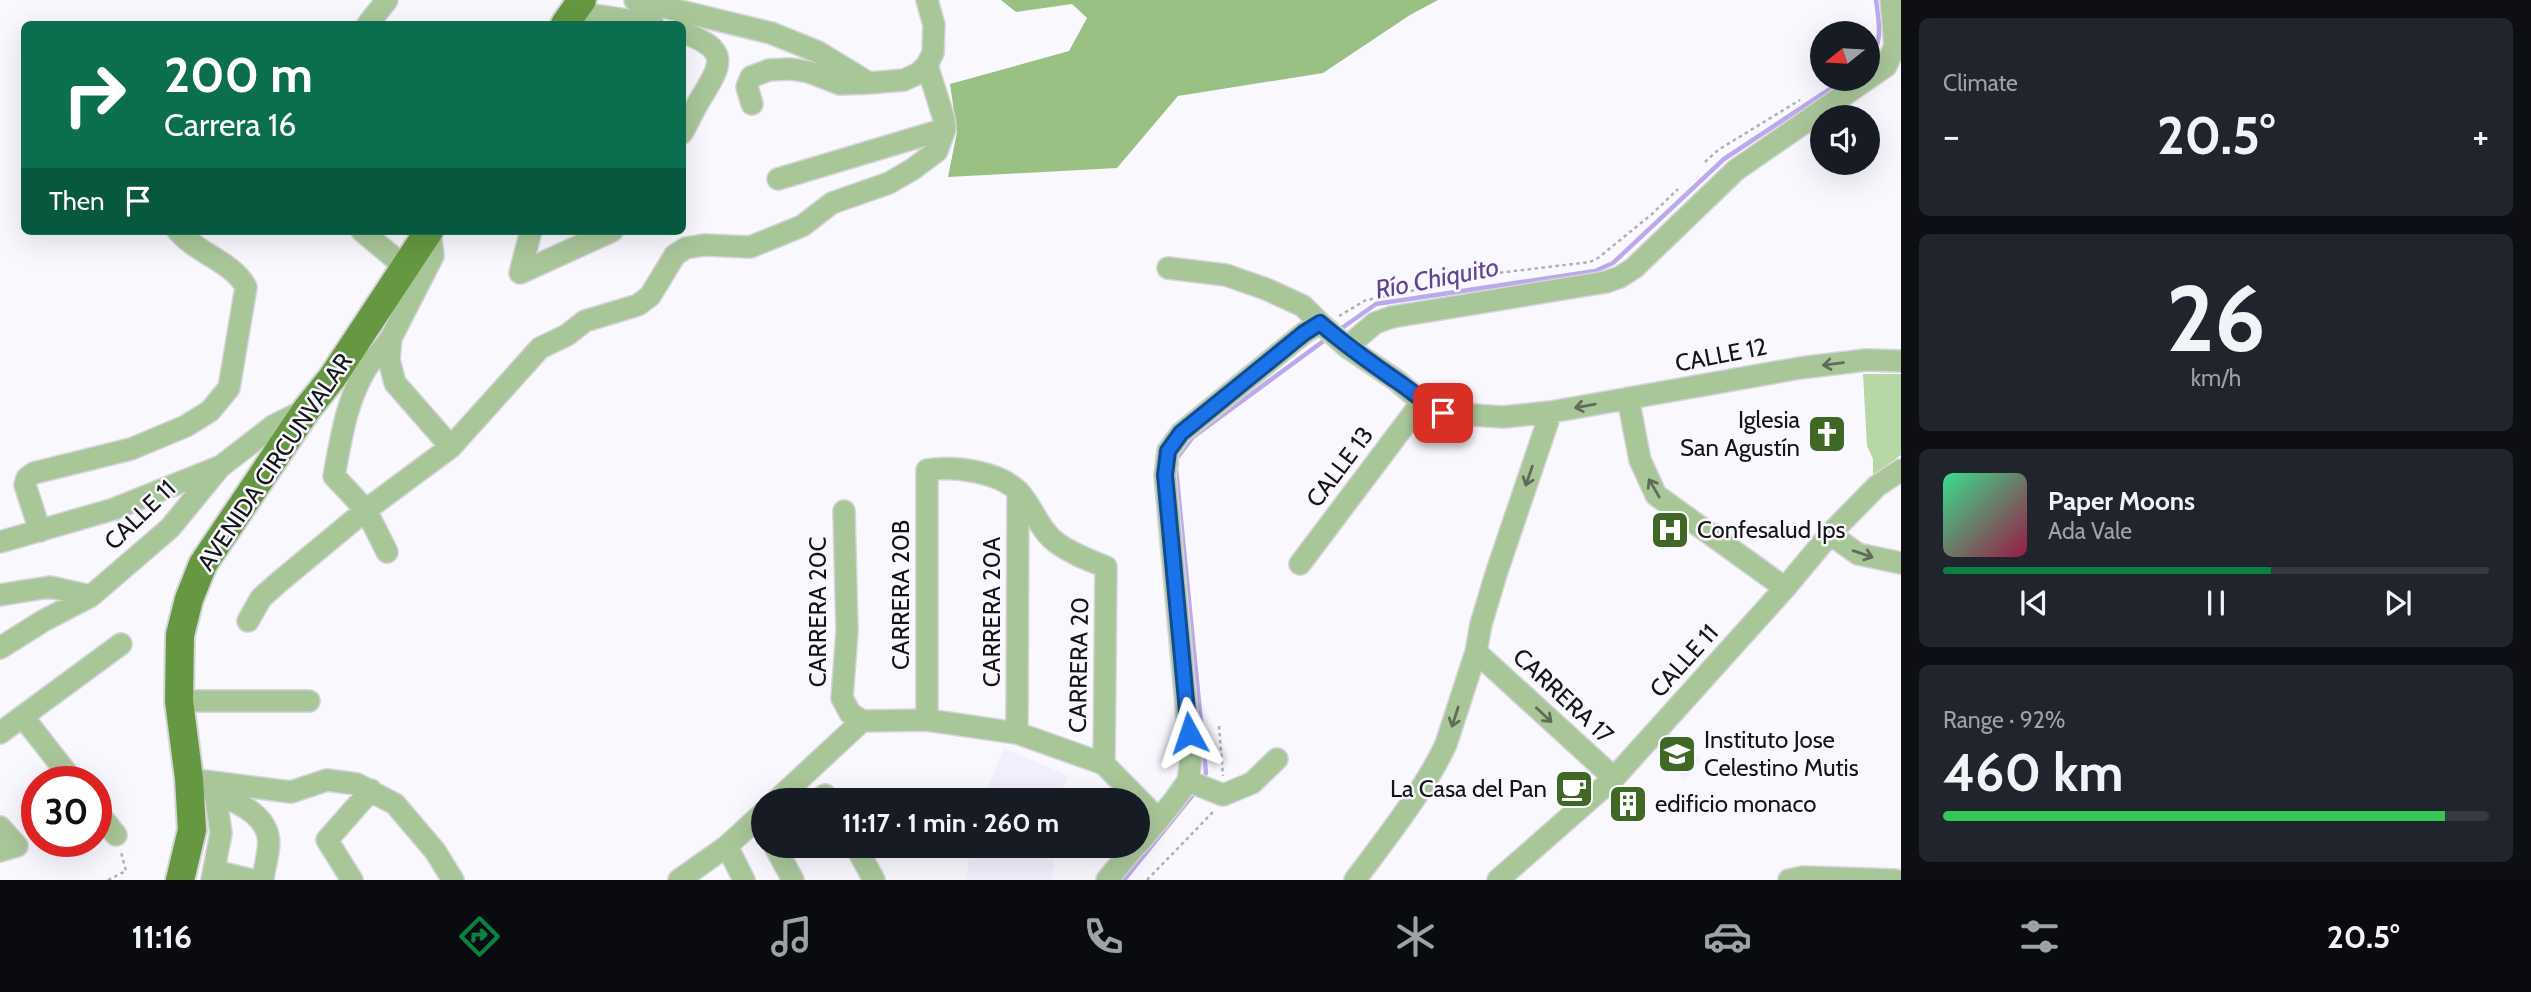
<!DOCTYPE html>
<html lang="en">
<head>
<meta charset="utf-8">
<style>
	:root { --surface:#171b24; --page:#20242c; --text:#f1f3f6; --muted:#9ea1a6; --line:#363941; --accent:#0b8043 }
	body { margin:0; font-family:Cabin,sans-serif; background:var(--page); color:var(--text); height:100vh; display:flex; flex-direction:column; font-size:26px; white-space:nowrap }
	* { box-sizing:border-box; margin:0 }
	p { font-size:23px; color:var(--muted) }
	.icon { flex:none; width:38px; height:38px; fill:none; stroke:currentColor; stroke-width:2; stroke-linecap:round; stroke-linejoin:round }
	.map { position:relative; flex:1; overflow:hidden }
	.sheet { display:flex; flex-direction:column; gap:18px; padding:18px; background:#0d0f14; width:630px }
	.sheet>* { flex:none }
	.top-card { position:absolute; left:21px; top:21px; width:665px; height:214px; border-radius:10px; box-shadow:0 7px 28px #0002; background:#0b6e4f; color:#fff; overflow:hidden }
	.needle { width:46px; rotate:252deg }
	.controls { position:absolute; left:1810px; top:21px; display:grid; gap:14px }
	.controls a { display:grid; place-items:center; width:70px; height:70px; border-radius:50%; background:var(--surface); box-shadow:0 7px 28px #0002; font-size:35px }
	.speed { position:absolute; left:21px; top:766px; display:flex; gap:14px; font-size:35px; font-weight:700; text-align:center }
	.speed>* { display:grid; place-content:center; width:91px; height:91px; border-radius:50%; background:var(--surface); box-shadow:0 7px 28px #0002; line-height:1 }
	.speed .limit { border:10px solid #d22; background:#fff; color:#111 }
	.pin { position:absolute; display:grid; place-items:center; width:60px; height:60px; color:#fff; margin:-30px; border-radius:14px; box-shadow:0 4px 10px #0006 }
	.me { position:absolute; width:77px; margin:-38px; rotate:355deg; stroke-linejoin:round; filter:drop-shadow(0 0 5px #0008) }
	.turn { display:flex; align-items:center; gap:24px; height:147px; padding:0 28px; font-size:32px }
	.turn .icon { width:91px; height:91px; stroke-width:2.5 }
	.turn b { display:block; font-size:49px; line-height:60px }
	.then { display:flex; align-items:center; height:66px; padding:0 28px; background:#0003; gap:14px; font-size:26px }
	.big { font-size:52px; font-weight:700; line-height:1.1 }
	.sheet .card { flex:1; display:flex; flex-direction:column; justify-content:center; gap:10px; min-width:0; padding:0 24px; border-radius:10px; background:var(--page) }
	.sheet .dial { align-items:center; gap:0 }
	.dial b { font-size:91px; line-height:1 }
	.song { display:flex; align-items:center; gap:21px }
	.cover { width:84px; height:84px; border-radius:10px; background:linear-gradient(135deg,hsl(150 70% 55%),hsl(340 70% 35%)) }
	.played { height:7px; border-radius:4px; background:linear-gradient(90deg,var(--accent) 60%,var(--line) 60%) }
	.keys { display:flex; justify-content:space-around; direction:ltr }
	.heat { display:flex; justify-content:space-between; align-items:center; font-size:38px; direction:ltr }
	.charge { height:10px; border-radius:5px; background:linear-gradient(90deg,#34c759 92%,var(--line) 0) }
	.trip { position:absolute; left:751px; top:788px; width:399px; height:70px; border-radius:35px; background:var(--surface); box-shadow:0 7px 28px #0002; font-weight:700; line-height:70px; text-align:center }
	.tab-bar { display:flex; height:112px; justify-content:space-around; align-items:center; background:#090b0e; color:var(--muted) }
	.tab-bar .icon { width:49px; height:49px }
	.tab-bar .selected { color:var(--accent) }
	.tab-bar b { font-size:32px; color:var(--text) }
	main { display:flex; flex:1; min-height:0 }
	.map>svg:first-child { display:block }
	.built { fill:#f3effe }
	.green { fill:#b7d7a5 }
	.forest { fill:#9ac183 }
	.lines { fill:none; stroke-linecap:round; stroke-linejoin:round }
	.stream { stroke:#bca9eb; stroke-width:4.5 }
	.minor-casing { stroke:#d5d4d9; stroke-width:24 }
	.major-casing { stroke:#d5d4d9; stroke-width:32 }
	.path { stroke:#b0afb4; stroke-width:2.5; stroke-dasharray:3.5 3.5; stroke-linecap:butt }
	.minor { stroke:#a9c699; stroke-width:21 }
	.major { stroke:#659841; stroke-width:28 }
	.oneway { stroke:#5f6d58 }
	.route-casing { stroke:#114b97; stroke-width:18 }
	.route { stroke:#1a73e8; stroke-width:12 }
	.labels { text-anchor:middle; stroke-width:5; stroke-linejoin:round; paint-order:stroke }
	.street-label { font-size:24px; fill:#151417; stroke:#f9f8fe }
	.poi-label { font-size:24px; fill:#151417; stroke:#f9f8fe; text-anchor:start }
	.water-label { font-size:26px; font-style:italic; fill:#5f4491; stroke:#f9f8fe }
</style>
</head>
<body>
<main>
<div class="map">
<svg width="1901" height="880" viewBox="0 0 1901 880">
	<rect width="100%" height="100%" fill="#f9f8fe"/>
	<path class="built" d="M1668,730L1701,760L1685,779L1652,748Z
		M1004,748L1068,776L1058,800H983Z
		M971,845H1074L1052,857L1054,864L1052,880H966Z"/>
	<path class="green" d="M1863,374H1901V455L1873,475V459L1867,446Z"/>
	<path class="forest" d="M1001,0H1438L1410,15L1323,73L1178,96L1117,168L948,177L957,132L950,84L1069,51L1087,18L1072,4L1016,12Z"/>
	<g class="lines">
		<path class="stream" d="M1867,62C1884,44 1879,23 1876,0
			M1339,330L1376,304L1595,271L1613,263L1724,159L1845,79
			M1202,780L1206,773L1176,469L1177,458L1193,437L1329,337
			M1124,880L1196,791"/>
		<defs>
			<path id="minor" d="M635,0L771,33L818,52L869,83L904,80L919,73L927,65L933,53L934,25L927,0
				M574,12L653,24
				M368,24L387,0
				M682,32C734,51 720,66 698,103C692,113 688,123 682,133
				M752,104L747,87L751,77L769,70L791,69L809,72L840,84L869,83
				M778,179L945,129
				M362,231L405,267
				M430,231L433,256L391,338L389,360L395,383L451,447
				M531,231L520,273L612,231
				M1168,268L1226,275L1266,289L1303,306L1320,323
				M1347,347L1375,323L1392,317L1606,282L1620,277L1634,268L1736,170L1886,66L1895,46L1891,0
				M1628,398L1640,460L1656,495L1785,588
				M844,511L847,631L842,698L850,713L862,721L927,720L1017,733L1104,764L1159,820
				M40,531L25,485L27,478L34,473L131,449L186,426L210,411L229,388L246,287C233,262 198,254 178,231
				M1830,534L1858,554L1901,563
				M0,542L114,509L219,467
				M387,552L366,510L334,476C341,439 346,401 367,367C374,357 384,349 391,338
				M1300,564L1422,402
				M0,595L50,587L91,596
				M248,621L261,598L279,582L366,510L451,447L540,348L567,335L585,321L638,305L650,296L675,255L686,248L704,245L750,247L770,239L802,226L832,203L889,183L913,169L937,151L945,129L944,119L927,65
				M0,648L43,621L91,596L170,528L220,467L273,426L305,410
				M1476,652L1614,778
				M179,701H309
				M23,717L74,782
				M927,720V470C953,466 999,471 1019,492C1033,507 1039,530 1057,543C1072,554 1089,560 1106,567L1104,764
				M0,733L121,644
				M1017,733L1018,491
				M189,779L291,792L327,780L357,784L395,804L435,851L453,880
				M1188,781L1223,795L1252,783L1277,759
				M204,787C225,798 263,809 268,836C271,848 264,867 263,880
				M777,800L862,721
				M819,800L825,795L827,800
				M96,810L116,835
				M0,827L17,846L0,851
				M1138,844L1173,802L1188,781L1191,759L1165,475L1168,451L1181,433L1304,333L1320,323L1347,347L1396,380L1422,402L1443,413L1503,417L1551,412L1800,368L1866,360L1901,361
				M774,845L793,880
				M855,845L874,880
				M727,846L744,880
				M215,871L251,880
				M212,880L221,833L215,793
				M352,880L327,840L371,790
				M679,880L727,846L763,813
				M1107,880L1136,845
				M1355,880C1384,841 1426,788 1446,744L1476,652L1481,624L1497,571L1551,412
				M1498,880L1614,778L1785,588L1830,534L1877,486L1901,470
				M1789,880L1803,877L1895,880"/>
			<path id="major" d="M565,24L582,0
				M180,880L192,830L189,779L179,701L180,635L189,599L203,564L307,409L332,378L429,231"/>
		</defs>
		<use href="#minor" class="minor-casing"/>
		<use href="#major" class="major-casing"/>
		<path class="path" d="M1705,162L1718,150L1800,100
			M1339,316L1366,300L1378,298L1489,274L1590,262L1598,258L1652,214L1678,189
			M1219,726L1223,776
			M108,880L126,871L121,852
			M1147,880L1213,812"/>
		<use href="#minor" class="minor"/>
		<use href="#major" class="major"/>
	</g>
	<defs><path id="oneway-shaft" d="M-6 0H5M1.5-3L5.5 0L1.5 3" fill="none" stroke-width="1.6" stroke-linecap="round" stroke-linejoin="round" transform="scale(1.75)"/></defs>
	<g class="oneway">
		<use href="#oneway-shaft" transform="translate(1833 364) rotate(173)"/>
		<use href="#oneway-shaft" transform="translate(1585 406) rotate(170)"/>
		<use href="#oneway-shaft" transform="translate(1529 476) rotate(109)"/>
		<use href="#oneway-shaft" transform="translate(1654 488) rotate(-120)"/>
		<use href="#oneway-shaft" transform="translate(1863 554) rotate(19)"/>
		<use href="#oneway-shaft" transform="translate(1544 715) rotate(43)"/>
		<use href="#oneway-shaft" transform="translate(1455 717) rotate(108)"/>
	</g>
	<g class="lines">
		<defs>
			<path id="route" d="M1189,733L1165,475L1168,451L1181,433L1304,333L1320,323C1343,343 1368,361 1394,379C1411,390 1424,403 1443,413"/>
		</defs>
		<use href="#route" class="route-casing"/>
		<use href="#route" class="route"/>
	</g>
	<defs>
		<symbol id="church-square" viewBox="-11 -11 22 22"><rect x="-9" y="-9" width="18" height="18" rx="4" fill="#406723" stroke="#f9f8fe"/><path d="M-1.2-6h2.4v3.5h3.3v2.4h-3.3V6h-2.4V-.1h-3.3v-2.4h3.3Z" fill="#fff"/></symbol>
		<symbol id="hospital-square" viewBox="-11 -11 22 22"><rect x="-9" y="-9" width="18" height="18" rx="4" fill="#406723" stroke="#f9f8fe"/><path d="M-5-5h3v3.5h4V-5h3V5h-3V1.5h-4V5h-3Z" fill="#fff"/></symbol>
		<symbol id="school-square" viewBox="-11 -11 22 22"><rect x="-9" y="-9" width="18" height="18" rx="4" fill="#406723" stroke="#f9f8fe"/><path d="M0-5L7-2L0 1L-7-2ZM-4 1L0 2.5L4 1V4Q0 6-4 4Z" fill="#fff"/></symbol>
		<symbol id="cafe-square" viewBox="-11 -11 22 22"><rect x="-9" y="-9" width="18" height="18" rx="4" fill="#406723" stroke="#f9f8fe"/><path d="M-5.5-4.5H6V0H3Q3 3.5 0 3.5H-2.5Q-5.5 3.5-5.5 0ZM3-3.2v2h1.7v-2ZM-6 4.5H4V6H-6Z" fill="#fff"/></symbol>
		<symbol id="building-square" viewBox="-11 -11 22 22"><rect x="-9" y="-9" width="18" height="18" rx="4" fill="#406723" stroke="#f9f8fe"/><path d="M-4-6H4V6H1V3H-1V6H-4ZM-2.5-4.3h1.7v1.8h-1.7ZM.8-4.3h1.7v1.8H.8ZM-2.5-1h1.7V.8h-1.7ZM.8-1h1.7V.8H.8Z" fill="#fff"/></symbol>
	</defs>
	<g fill-rule="evenodd">
		<use href="#church-square" x="1805" y="412" width="44" height="44"/>
		<use href="#hospital-square" x="1648" y="508" width="44" height="44"/>
		<use href="#school-square" x="1655" y="732" width="44" height="44"/>
		<use href="#cafe-square" x="1552" y="767" width="44" height="44"/>
		<use href="#building-square" x="1606" y="782" width="44" height="44"/>
	</g>
	<g class="labels">
		<g class="street-label">
			<text transform="translate(1721 355) rotate(-11)" y="8">CALLE 12</text>
			<text transform="translate(275 462) rotate(-56)" y="8">AVENIDA CIRCUNVALAR</text>
			<text transform="translate(1340 467) rotate(-53)" y="8">CALLE 13</text>
			<text transform="translate(140 515) rotate(-44)" y="8">CALLE 11</text>
			<text transform="translate(901 595) rotate(-90)" y="8">CARRERA 20B</text>
			<text transform="translate(818 612) rotate(-90)" y="8">CARRERA 20C</text>
			<text transform="translate(992 612) rotate(-90)" y="8">CARRERA 20A</text>
			<text transform="translate(1684 661) rotate(-48)" y="8">CALLE 11</text>
			<text transform="translate(1079 665) rotate(-89)" y="8">CARRERA 20</text>
			<text transform="translate(1563 696) rotate(43)" y="8">CARRERA 17</text>
		</g>
		<g class="poi-label">
			<text x="1800" y="428" text-anchor="end">Iglesia<tspan x="1800" dy="28">San Agustín</tspan></text>
			<text x="1697" y="538">Confesalud Ips</text>
			<text x="1704" y="748">Instituto Jose<tspan x="1704" dy="28">Celestino Mutis</tspan></text>
			<text x="1547" y="797" text-anchor="end">La Casa del Pan</text>
			<text x="1655" y="812">edificio monaco</text>
		</g>
		<g class="water-label">
			<text transform="translate(1437 278) rotate(-11)" y="9">Río Chiquito</text>
		</g>
	</g>
</svg>
<div class="controls">
<a><svg class="needle" viewBox="-14 -14 28 28"><path d="M0-13l5 13h-10z" fill="#e53935"/><path d="M0 13l5-13h-10z" fill="#9ea1a6"/></svg></a>
<a><svg class="icon" aria-label="sound" viewBox="0 0 24 24"><path d="M4 9h4l5-4v14l-5-4H4zM17 9q2 3 0 6"/></svg></a>
</div>
<div class="speed"><div class="limit">30</div></div>
<div class="pin" style="left:1443px;top:413px;background:#d93025"><svg class="icon" aria-label="arrive" viewBox="0 0 24 24"><path d="M6 21V4h12l-3 4 3 4H6"/></svg></div>
<svg class="me" style="left:1189px;top:733px" viewBox="-20 -20 40 40"><path d="M0-17L14 15 0 8-14 15z" fill="#1a73e8" stroke="#fff" stroke-width="4"/></svg>
<div class="trip">11:17 · 1 min · 260 m</div>
<div class="top-card">
<div class="turn"><svg class="icon" aria-label="right" viewBox="0 0 24 24"><path d="M7 20v-9h11M14 6l5 5-5 5"/></svg><div><b>200 m</b>Carrera 16</div></div>
<div class="then">Then<svg class="icon" aria-label="arrive" viewBox="0 0 24 24"><path d="M6 21V4h12l-3 4 3 4H6"/></svg></div>
</div>
</div>
<section class="sheet">
<div class="card"><p>Climate</p>
<div class="heat"><a>−</a><b class="big">20.5°</b><a>+</a></div>
</div>
<div class="card dial"><b>26</b><p>km/h</p></div>
<div class="card">
<div class="song"><i class="cover"></i><div><b>Paper Moons</b><p>Ada Vale</p></div></div>
<div class="played"></div>
<div class="keys"><svg class="icon" aria-label="previous" viewBox="0 0 24 24"><path d="M18 5L8 12l10 7zM5 5v14"/></svg><svg class="icon" aria-label="pause" viewBox="0 0 24 24"><path d="M8 5v14M16 5v14"/></svg><svg class="icon" aria-label="next" viewBox="0 0 24 24"><path d="M6 5l10 7-10 7zM19 5v14"/></svg></div>
</div>
<div class="card"><p>Range · 92%</p><b class="big">460 km</b><div class="charge"></div></div>
</section>
</main>
<nav class="tab-bar">
<b>11:16</b>
<svg class="icon selected" aria-label="directions" viewBox="0 0 24 24"><path d="M12 3l9 9-9 9-9-9zM9 14v-3h6M13 9l2 2-2 2"/></svg>
<svg class="icon" aria-label="music" viewBox="0 0 24 24"><path d="M9 18V5l10-2v13"/><circle cx="6" cy="18" r="3"/><circle cx="16" cy="16" r="3"/></svg>
<svg class="icon" aria-label="phone" viewBox="0 0 24 24"><path d="M5 4h4l2 5-3 2q2 4 5 5l2-3 5 2v4C11 20 4 13 5 4z"/></svg>
<svg class="icon" aria-label="climate" viewBox="0 0 24 24"><path d="M12 3v18M4 7l16 10M4 17L20 7"/></svg>
<svg class="icon" aria-label="car" viewBox="0 0 24 24"><path d="M5 17H2v-5l4-1 3-4h7l3 4 3 1v5h-3M9 17h6M6 11h13"/><circle cx="7" cy="17" r="2"/><circle cx="17" cy="17" r="2"/></svg>
<svg class="icon" aria-label="filters" viewBox="0 0 24 24"><path d="M4 7h16M4 17h16"/><circle cx="9" cy="7" r="2"/><circle cx="15" cy="17" r="2"/></svg>
<b>20.5°</b>
</nav>
</body>
</html>
